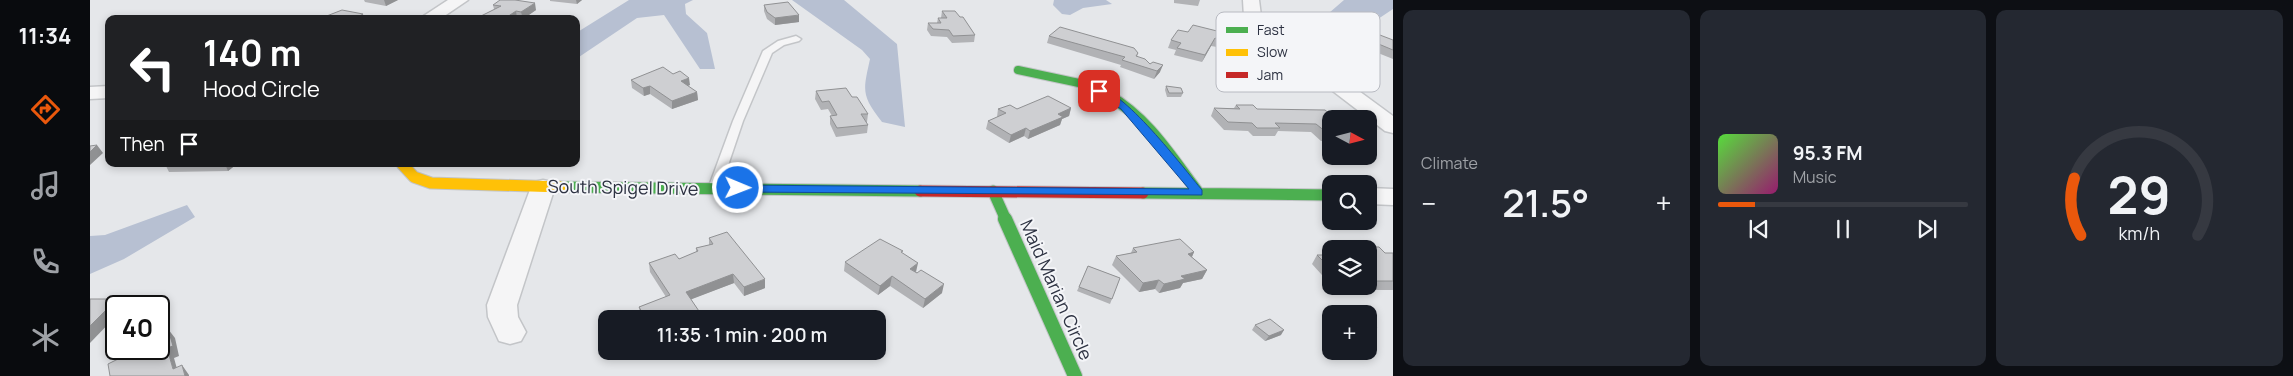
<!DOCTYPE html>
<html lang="en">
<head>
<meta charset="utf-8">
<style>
	:root { --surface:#171b24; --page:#242831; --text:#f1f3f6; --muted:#9ea1a6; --line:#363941; --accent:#ea580c }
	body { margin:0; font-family:Manrope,sans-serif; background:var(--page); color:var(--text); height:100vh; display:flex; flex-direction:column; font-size:19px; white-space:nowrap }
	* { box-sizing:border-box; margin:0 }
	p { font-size:16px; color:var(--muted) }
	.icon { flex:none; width:28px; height:28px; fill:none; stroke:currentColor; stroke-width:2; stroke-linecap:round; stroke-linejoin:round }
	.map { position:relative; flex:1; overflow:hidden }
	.details { display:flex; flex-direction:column; gap:10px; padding:10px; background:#0d0f14; width:900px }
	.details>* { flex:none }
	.banner { position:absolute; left:15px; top:15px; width:475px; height:152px; border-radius:10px; box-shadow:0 2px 8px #0003; background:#202124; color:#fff; overflow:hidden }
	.needle { width:32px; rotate:97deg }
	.fabs { position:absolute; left:1232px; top:110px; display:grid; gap:10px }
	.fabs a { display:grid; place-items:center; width:55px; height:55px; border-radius:10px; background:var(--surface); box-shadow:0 2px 8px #0003; font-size:25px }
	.speed { position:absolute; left:15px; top:295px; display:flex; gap:10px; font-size:25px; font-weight:700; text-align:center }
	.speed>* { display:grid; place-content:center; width:65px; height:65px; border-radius:50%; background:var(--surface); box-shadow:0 2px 8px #0003; line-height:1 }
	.speed .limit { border:2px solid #111; border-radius:8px; background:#fff; color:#111 }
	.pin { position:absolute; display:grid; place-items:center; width:42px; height:42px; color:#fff; margin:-21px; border-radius:10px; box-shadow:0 2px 8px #0006 }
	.me { position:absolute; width:55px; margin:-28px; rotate:91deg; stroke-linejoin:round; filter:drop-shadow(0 0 4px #0008) }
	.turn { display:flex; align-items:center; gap:18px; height:105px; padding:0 15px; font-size:22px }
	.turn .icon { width:65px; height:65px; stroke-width:2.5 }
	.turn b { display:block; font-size:35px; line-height:42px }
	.then { display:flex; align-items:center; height:48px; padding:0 15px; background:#0003; gap:10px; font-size:19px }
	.big { font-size:38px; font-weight:600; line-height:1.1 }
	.details .widget { flex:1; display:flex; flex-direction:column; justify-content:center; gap:8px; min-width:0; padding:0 18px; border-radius:10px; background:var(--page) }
	.details .dial { align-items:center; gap:0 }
	.dial svg { height:130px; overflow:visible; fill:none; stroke:var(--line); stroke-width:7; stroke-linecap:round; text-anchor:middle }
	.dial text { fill:var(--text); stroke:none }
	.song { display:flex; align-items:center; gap:15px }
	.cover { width:60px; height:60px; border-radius:8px; background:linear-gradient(135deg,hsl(110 70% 55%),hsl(320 70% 35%)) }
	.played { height:5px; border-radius:2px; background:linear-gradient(90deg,var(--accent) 15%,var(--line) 15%) }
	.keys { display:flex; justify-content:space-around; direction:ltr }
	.heat { display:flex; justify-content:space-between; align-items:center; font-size:28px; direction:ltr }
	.details .tiles { flex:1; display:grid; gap:10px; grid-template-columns:repeat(3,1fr) }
	.trip { position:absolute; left:508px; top:310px; width:288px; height:50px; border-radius:10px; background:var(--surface); box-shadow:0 2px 8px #0003; font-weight:600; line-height:50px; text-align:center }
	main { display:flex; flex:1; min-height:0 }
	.dock { display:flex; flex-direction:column; width:90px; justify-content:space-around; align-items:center; background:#090b0e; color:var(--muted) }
	.dock .icon { width:35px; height:35px }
	.dock .selected { color:var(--accent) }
	.dock b { font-size:22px; color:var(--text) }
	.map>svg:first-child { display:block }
	.water { fill:#b7c0d2 }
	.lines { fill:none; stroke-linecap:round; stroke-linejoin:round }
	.lane-casing { stroke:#c3c5c8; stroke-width:3 }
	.street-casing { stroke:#c3c5c8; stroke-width:3 }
	.fast-far2-casing { stroke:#c3c5c8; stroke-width:10 }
	.fast-far1-casing { stroke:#c3c5c8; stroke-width:13 }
	.fast-casing { stroke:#c3c5c8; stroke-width:16 }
	.slow-casing { stroke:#c3c5c8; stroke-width:13 }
	.jam-casing { stroke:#c3c5c8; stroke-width:13 }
	.lane { fill:#f5f5f6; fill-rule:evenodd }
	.street { fill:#f5f5f6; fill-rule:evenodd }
	.fast-far2 { stroke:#4caf50; stroke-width:8 }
	.fast-far1 { stroke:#4caf50; stroke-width:11 }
	.fast { stroke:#4caf50; stroke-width:14 }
	.slow { stroke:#ffc107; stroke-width:11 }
	.jam { stroke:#c62828; stroke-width:11 }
	.wall { fill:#b1b2b5 }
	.shaded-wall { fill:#909193 }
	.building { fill:#cecfd2; stroke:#909193 }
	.route { fill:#1a73e8; stroke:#114b97 }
	.labels { text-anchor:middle; stroke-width:4; stroke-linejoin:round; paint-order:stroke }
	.street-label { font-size:18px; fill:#2d3242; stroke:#f4f5f8 }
	.key { fill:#f4f5f8; stroke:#b8bac1; stroke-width:1 }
	.key-label { font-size:14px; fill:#2d3242 }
</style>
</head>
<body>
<main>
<nav class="dock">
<b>11:34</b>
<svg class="icon selected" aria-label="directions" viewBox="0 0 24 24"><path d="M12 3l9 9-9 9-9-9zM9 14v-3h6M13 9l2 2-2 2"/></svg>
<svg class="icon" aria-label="music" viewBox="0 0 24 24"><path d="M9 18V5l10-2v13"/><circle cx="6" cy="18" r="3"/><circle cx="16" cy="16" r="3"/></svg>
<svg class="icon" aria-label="phone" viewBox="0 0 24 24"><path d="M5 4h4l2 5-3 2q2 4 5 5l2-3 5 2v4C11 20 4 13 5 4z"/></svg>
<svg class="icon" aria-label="climate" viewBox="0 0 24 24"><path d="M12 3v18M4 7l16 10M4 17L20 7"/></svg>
</nav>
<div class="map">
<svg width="1303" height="376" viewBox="0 0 1303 376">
	<rect width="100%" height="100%" fill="#e5e7ea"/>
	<path class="water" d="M539,0H603L595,4L596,14L617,33L625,69H610L574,15L547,18L486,59V33Z
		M702,0H754L807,44L815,127L792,122C771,95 773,91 780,59L772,50Z
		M964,0H1016L1022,4L993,8L980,15L972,14L963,5Z
		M1254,0H1303V9L1285,21H1257L1235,33L1218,30L1206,23L1210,18L1239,13Z
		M97,205L105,217L34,259L0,274V236L15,235Z"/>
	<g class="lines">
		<defs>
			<path id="lane" d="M706,36L711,39L709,41L694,45L682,53L653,121L630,189L628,192H620L618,189L643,121L673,51L688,41Z"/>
			<path id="street" d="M358,0H378L350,19H329Z
				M1153,0H1169L1171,16L1183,28L1303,116V133L1295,131L1171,36L1154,17Z
				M19,86V98L0,99V87Z
				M453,180L462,182L465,187L427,305L428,317L436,332L431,341L420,344L409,341L398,317L397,305L441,187L444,182Z
				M1279,188L1303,189V205L1279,204Z"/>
			<path id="fast-far2" d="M928,70L989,83L1021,97"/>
			<path id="fast-far1" d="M1019,96C1058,118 1082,158 1108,192
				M471,187L830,191
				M903,191L916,220
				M1053,193L1241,195"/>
			<path id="fast" d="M915,219L985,376"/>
			<path id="slow" d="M312,164L324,177L341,183L471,187"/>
			<path id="jam" d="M830,191L1053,193"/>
		</defs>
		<use href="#lane" class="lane-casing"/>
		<use href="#street" class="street-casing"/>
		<use href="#fast-far2" class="fast-far2-casing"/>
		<use href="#fast-far1" class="fast-far1-casing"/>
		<use href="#fast" class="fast-casing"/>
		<use href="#slow" class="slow-casing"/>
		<use href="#jam" class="jam-casing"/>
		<use href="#lane" class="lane"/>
		<use href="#street" class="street"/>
		<use href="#fast-far2" class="fast-far2"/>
		<use href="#fast-far1" class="fast-far1"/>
		<use href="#fast" class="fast"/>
		<use href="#slow" class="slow"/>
		<use href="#jam" class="jam"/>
	</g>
	<path class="wall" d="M274,0H308L296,6L275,2Z
		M460,0H492L487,4L460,1Z
		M1084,0H1110L1108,6L1084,3Z
		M403,5L446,10L433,19L427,18L404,9Z
		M674,5L709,22L685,25L677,19L674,11Z
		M852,11L885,35L884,42L862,43L857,37L841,36L837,30L838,23H847L848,18H851Z
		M1098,32L1135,33L1132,40L1127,47L1121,46L1112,62L1084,55L1086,50L1078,48L1081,40Z
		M1267,35L1303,40V59L1263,43Z
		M959,36L1048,53L1047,57L1060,64L1070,72L1064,79L1030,67L1031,65L957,43Z
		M541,80L600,85L598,86L607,92L608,100L582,109L560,94L554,96L542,88Z
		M1076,86L1093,93L1091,97H1077L1075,90Z
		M726,91L762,97L778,114L777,122H776L778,125L777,133L746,137L740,124V116H742L738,109L731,110L725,99Z
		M1146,105L1167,109L1241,119V141H1231L1221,132L1188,131L1185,136H1163L1158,131L1134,130L1121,116L1124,108H1144Z
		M981,108L979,116L972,119L970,125L938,139L934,136L919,143L896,129L898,121L907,117L908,109Z
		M63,164H147L138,171L79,172L76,166H64Z
		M619,238L675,288L654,296L644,283L601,299L613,319H552L550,316L549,307L576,297L560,272L559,263L589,259L606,252V248L619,245Z
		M1268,247H1289L1295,253H1303V290H1246L1242,286H1279V249H1266Z
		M1043,248L1104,252L1102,257L1117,270L1112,279L1093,283L1090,288L1069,293L1065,289L1049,292L1022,265L1026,256L1041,253Z
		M812,253L826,272L852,293L833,308L800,286L788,295L754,271L755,262Z
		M1227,255H1241V285L1222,264Z
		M998,266L1030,278L1020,304L987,291Z
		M1254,307L1274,314H1252L1250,312Z
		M1279,319L1287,328L1283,333H1279Z
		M1165,325L1191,335L1175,341L1162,330Z"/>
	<path class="shaded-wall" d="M294,0H308L296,6Z
		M486,0H492L487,4Z
		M445,3L446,10L433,19L431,12Z
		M426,11L427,18L426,19H414Z
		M273,14L274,19H266V18Z
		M709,15V22L685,25V18Z
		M1125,38L1121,46L1112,62L1115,55Z
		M1073,65L1070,72L1064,79L1067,71Z
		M599,78L600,85L591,88V81Z
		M560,86V94L554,96L553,88Z
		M607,92L608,100L582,109V101Z
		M981,108L979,116L972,119L970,125L938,139L940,131L968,114Z
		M936,128L934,136L919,143L921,135Z
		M7,145L13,153L0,165V152Z
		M135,164H147L138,171Z
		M1104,252L1100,261L1098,254Z
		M828,263L826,272L820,269Z
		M1117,270L1112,279L1093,283L1090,288L1069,293L1074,284L1091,276Z
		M643,274L644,283L597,301L596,292Z
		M802,276L800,286L788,295L790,286Z
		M675,279V288L654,296V287Z
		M1069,280L1065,289L1049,292L1053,283Z
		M854,284L852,293L833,308L835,299Z
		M27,299L32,306H26V316L0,343V326Z
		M78,329L85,338L89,356L84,358L89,376L83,369L77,348Z
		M1194,330L1191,335L1175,341L1179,336Z
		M92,365L99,375V376H95Z"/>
	<path class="building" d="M410,0H425L445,3L431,12L426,11L414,19H385L411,6L403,5Z
		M698,2L709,15L685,18L677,12L674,5Z
		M252,10L273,14L266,18L270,19H229Z
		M852,11H865L870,17H873L885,35L863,36L859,30L843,29L838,23H851L848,18H857Z
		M1103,25L1135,33L1130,40L1125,38L1115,55L1087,48L1091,43L1081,40L1088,30L1098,32Z
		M970,27L1044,48L1048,53L1046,56L1055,59L1060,64L1063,62L1073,65L1067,71L1032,60L1035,57L959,36Z
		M1282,32L1303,40V50L1267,35Z
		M573,67L583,74L590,71L599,78L591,81L607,92L582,101L560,86L553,88L541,80Z
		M1076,86L1091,88L1093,93H1079Z
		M756,88L762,97H767L778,114H771L778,125L747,128L740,116L747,115L739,101L732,102L726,91Z
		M958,96L981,108L968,114L973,117L940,131L936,128L921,135L898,121L916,113L908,109L920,105L927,109Z
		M1146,105H1163L1167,109L1235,110L1246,119H1241V133L1236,132L1226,124L1185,123L1190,128H1167L1162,123L1138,122L1124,108L1150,109Z
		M7,145L0,152V146Z
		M637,232L675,279L654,287L643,274L596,292L613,317L607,319H556L549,307L580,295L559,263L585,254L589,259L608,251L606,248L623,244L619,238Z
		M790,239L813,251L811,252L828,263L820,269L827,273L831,270L854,284L835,299L802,276L790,286L755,262Z
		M1090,239L1104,252L1098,254L1117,270L1091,276L1095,279L1074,284L1069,280L1053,283L1026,256L1047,252L1043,248Z
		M1268,247H1289L1295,253H1303V281H1279V249H1270Z
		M1227,255H1241V269Z
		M998,266L1030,278L1022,299L989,287Z
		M0,299H27L0,326Z
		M1254,307H1267L1274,314H1260Z
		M1180,319L1194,330L1179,336L1165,325Z
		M1279,319L1287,328H1279Z
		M78,329L83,346L77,348L83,369L92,365L95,376H20L18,364L30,358L28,350L30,349H69V333Z"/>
	<path class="route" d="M1006,89C1030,84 1095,170 1112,190V195L648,192L642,188L648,185L1099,189L1031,109L1006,93Z"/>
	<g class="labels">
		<g class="street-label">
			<text transform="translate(533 188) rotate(1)" y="6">South Spigel Drive</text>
			<text transform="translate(966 290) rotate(66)" y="6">Maid Marian Circle</text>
		</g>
	</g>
	<rect x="1126" y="12" width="164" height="80" rx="8" class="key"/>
	<rect x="1136" y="27" width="22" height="6" fill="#4caf50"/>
	<rect x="1136" y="49" width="22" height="7" fill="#ffc107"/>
	<rect x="1136" y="72" width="22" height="6" fill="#c62828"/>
	<g class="key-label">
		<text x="1167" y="35">Fast</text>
		<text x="1167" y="57">Slow</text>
		<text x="1167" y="80">Jam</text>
	</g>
</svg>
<div class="fabs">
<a><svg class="needle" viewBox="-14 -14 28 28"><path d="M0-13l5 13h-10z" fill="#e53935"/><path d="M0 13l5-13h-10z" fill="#9ea1a6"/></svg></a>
<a><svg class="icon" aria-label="search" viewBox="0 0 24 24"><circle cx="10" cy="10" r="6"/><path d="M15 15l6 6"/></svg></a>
<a><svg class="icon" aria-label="layers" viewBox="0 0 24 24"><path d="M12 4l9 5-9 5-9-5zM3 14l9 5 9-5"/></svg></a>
<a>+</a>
</div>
<div class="speed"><div class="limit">40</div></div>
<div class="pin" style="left:1009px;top:91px;background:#d93025"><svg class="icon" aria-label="arrive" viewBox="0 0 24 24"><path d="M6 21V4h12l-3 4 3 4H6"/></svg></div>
<svg class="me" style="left:648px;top:188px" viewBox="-20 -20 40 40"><circle r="17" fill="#1a73e8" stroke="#fff" stroke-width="3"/><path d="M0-11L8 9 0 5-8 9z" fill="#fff"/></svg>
<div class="trip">11:35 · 1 min · 200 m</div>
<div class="banner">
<div class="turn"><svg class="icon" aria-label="left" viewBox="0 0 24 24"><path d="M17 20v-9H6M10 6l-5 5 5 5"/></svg><div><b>140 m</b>Hood Circle</div></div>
<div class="then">Then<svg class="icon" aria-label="arrive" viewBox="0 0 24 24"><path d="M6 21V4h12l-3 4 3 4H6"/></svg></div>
</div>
</div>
<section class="details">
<div class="tiles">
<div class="widget"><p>Climate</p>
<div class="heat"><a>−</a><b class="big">21.5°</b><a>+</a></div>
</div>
<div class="widget">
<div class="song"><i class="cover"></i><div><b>95.3 FM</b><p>Music</p></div></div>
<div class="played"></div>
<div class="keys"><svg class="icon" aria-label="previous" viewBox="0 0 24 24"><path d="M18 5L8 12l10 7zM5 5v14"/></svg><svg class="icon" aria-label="pause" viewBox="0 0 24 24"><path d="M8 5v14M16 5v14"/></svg><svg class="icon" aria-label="next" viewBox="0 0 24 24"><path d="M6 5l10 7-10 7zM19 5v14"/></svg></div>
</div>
<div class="widget dial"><svg viewBox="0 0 100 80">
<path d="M14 69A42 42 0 1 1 86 69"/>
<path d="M14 69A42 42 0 0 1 10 34" stroke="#ea580c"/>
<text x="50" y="56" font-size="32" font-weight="700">29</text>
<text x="50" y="72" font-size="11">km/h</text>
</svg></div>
</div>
</section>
</main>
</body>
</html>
